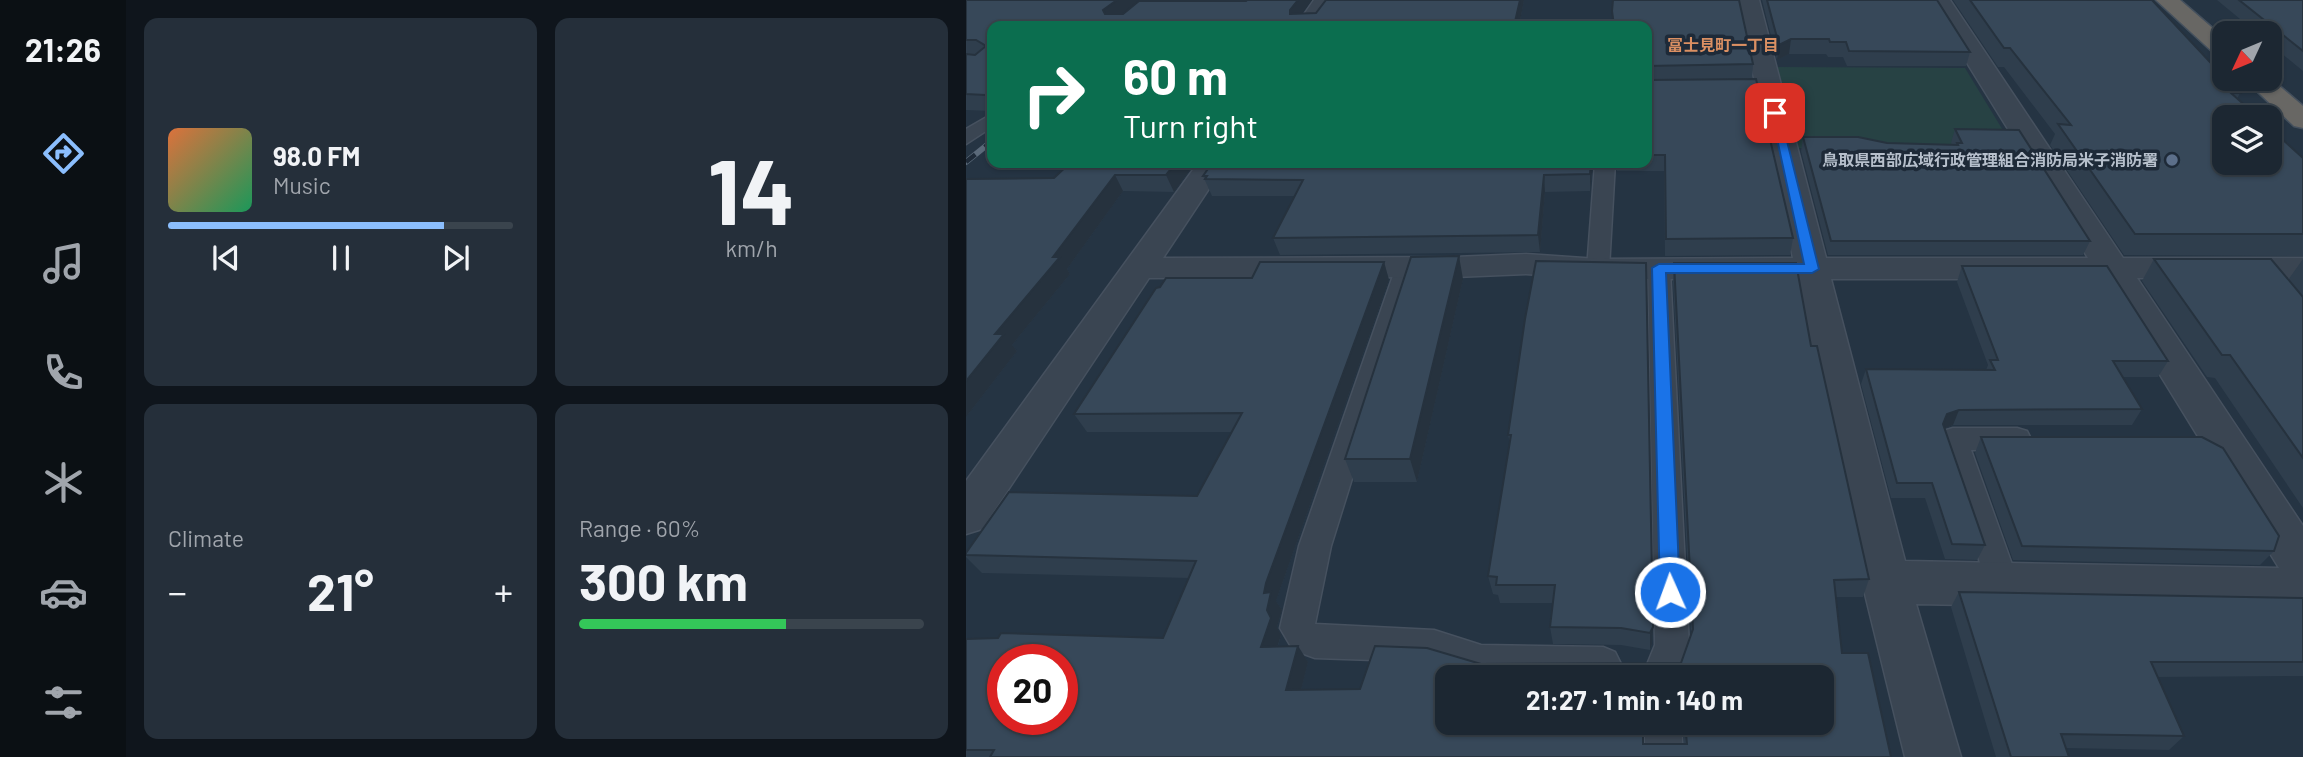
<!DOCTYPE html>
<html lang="en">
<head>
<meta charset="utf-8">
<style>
	:root { --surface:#1c2732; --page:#252f3a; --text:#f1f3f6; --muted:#a0a5ac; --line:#3a444d; --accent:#8bbefd }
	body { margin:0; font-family:Barlow,"Noto Sans JP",sans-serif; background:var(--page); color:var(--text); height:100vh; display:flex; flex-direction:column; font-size:26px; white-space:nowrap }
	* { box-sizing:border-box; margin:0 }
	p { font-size:23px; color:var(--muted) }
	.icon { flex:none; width:38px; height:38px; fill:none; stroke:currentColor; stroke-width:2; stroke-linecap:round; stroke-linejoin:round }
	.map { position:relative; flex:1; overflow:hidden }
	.side { display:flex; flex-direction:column; gap:18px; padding:18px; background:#0f151c; width:840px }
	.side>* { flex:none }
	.top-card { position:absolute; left:21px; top:21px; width:665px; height:147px; border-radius:14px; box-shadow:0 2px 5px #0004,0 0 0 2px var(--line); background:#0b6e4f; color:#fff; overflow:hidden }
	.needle { width:46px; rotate:226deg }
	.controls { position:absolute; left:1246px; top:21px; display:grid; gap:14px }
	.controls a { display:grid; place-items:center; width:70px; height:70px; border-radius:14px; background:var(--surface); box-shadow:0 2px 5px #0004,0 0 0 2px var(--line); font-size:35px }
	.speed { position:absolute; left:21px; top:644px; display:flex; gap:14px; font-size:35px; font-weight:700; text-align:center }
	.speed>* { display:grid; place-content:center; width:91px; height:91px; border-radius:50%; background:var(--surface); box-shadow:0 2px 5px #0004,0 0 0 2px var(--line); line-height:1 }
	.speed .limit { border:10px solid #d22; background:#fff; color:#111 }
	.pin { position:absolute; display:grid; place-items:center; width:60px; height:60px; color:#fff; margin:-30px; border-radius:14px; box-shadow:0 4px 10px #0006 }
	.me { position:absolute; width:77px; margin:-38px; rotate:358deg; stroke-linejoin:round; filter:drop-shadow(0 0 5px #0008) }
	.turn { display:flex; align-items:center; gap:24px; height:147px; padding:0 21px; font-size:32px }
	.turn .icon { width:91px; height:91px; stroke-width:2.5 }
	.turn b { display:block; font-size:49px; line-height:60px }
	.big { font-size:52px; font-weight:700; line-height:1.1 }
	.side .tile { flex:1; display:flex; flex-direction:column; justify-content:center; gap:10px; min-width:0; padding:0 24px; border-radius:14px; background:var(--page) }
	.side .dial { align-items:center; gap:0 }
	.dial b { font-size:91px; line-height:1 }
	.song { display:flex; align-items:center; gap:21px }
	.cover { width:84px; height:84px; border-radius:10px; background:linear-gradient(135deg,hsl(20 70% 55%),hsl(150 70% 35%)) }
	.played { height:7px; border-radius:4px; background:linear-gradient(90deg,var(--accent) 80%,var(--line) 80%) }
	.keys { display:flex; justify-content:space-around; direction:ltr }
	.heat { display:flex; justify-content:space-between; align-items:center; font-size:38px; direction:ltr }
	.charge { height:10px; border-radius:5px; background:linear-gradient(90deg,#34c759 60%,var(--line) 0) }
	.side .tiles { flex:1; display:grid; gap:18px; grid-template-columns:repeat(2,1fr) }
	.trip { position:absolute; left:469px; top:665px; width:399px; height:70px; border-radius:14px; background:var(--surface); box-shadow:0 2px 5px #0004,0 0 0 2px var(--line); font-weight:700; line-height:70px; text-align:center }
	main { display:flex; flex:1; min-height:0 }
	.menu { display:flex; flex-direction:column; width:126px; justify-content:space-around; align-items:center; background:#0b1014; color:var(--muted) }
	.menu .icon { width:49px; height:49px }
	.menu .active { color:var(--accent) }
	.menu b { font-size:32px; color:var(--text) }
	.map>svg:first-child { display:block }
	.green { fill:#274244 }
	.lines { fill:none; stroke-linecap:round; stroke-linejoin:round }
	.service-casing { stroke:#46515f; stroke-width:3 }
	.minor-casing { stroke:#46515f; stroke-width:3 }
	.trunk-casing { stroke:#44505d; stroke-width:3 }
	.service { fill:#3a4552; fill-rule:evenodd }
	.minor { fill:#3a4552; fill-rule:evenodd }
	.trunk { fill:#686764; fill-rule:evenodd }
	.rail-casing { stroke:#5b6a7a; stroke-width:6 }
	.rail { stroke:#1e2a38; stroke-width:4.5; stroke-dasharray:12; stroke-linecap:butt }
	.wall { fill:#2f3e4d; fill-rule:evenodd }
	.shaded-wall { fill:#26323e }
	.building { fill:#374859; stroke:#26323e; stroke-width:2; fill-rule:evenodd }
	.route { fill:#1a73e8; stroke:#114b97; stroke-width:2 }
	.service-dot { fill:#5c6f8a; stroke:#1e2a38; stroke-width:2.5 }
	.labels { text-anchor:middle; stroke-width:7; stroke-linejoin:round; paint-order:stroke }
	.far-neighbourhood-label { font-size:16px; font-weight:bold; fill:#db9063; stroke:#1e2a38 }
	.far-poi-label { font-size:16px; font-weight:bold; fill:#b7c0cc; stroke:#1e2a38; text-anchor:end }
</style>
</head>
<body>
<main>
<nav class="menu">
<b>21:26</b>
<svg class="icon active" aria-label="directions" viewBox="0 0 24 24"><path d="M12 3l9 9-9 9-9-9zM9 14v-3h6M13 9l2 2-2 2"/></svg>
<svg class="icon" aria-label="music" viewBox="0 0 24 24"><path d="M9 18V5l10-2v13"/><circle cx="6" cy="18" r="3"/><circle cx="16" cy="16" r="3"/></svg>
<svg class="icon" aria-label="phone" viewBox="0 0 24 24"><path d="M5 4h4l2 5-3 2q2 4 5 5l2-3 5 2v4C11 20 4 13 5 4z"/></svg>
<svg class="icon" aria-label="climate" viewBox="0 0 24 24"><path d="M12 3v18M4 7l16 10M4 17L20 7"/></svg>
<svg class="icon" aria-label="car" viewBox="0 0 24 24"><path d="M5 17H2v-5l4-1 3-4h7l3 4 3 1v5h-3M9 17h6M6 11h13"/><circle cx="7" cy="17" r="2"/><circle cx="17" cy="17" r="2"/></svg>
<svg class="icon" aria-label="filters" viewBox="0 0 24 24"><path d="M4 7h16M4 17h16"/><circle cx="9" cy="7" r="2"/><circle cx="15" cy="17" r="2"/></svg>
</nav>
<section class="side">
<div class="tiles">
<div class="tile">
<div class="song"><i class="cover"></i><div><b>98.0 FM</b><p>Music</p></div></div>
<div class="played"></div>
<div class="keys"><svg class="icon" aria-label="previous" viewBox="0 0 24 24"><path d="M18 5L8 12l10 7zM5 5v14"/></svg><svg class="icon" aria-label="pause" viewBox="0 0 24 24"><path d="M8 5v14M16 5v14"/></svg><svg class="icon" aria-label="next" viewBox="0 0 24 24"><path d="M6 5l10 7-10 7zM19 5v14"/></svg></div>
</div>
<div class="tile dial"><b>14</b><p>km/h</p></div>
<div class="tile"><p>Climate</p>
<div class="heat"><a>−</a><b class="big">21°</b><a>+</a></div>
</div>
<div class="tile"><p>Range · 60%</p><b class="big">300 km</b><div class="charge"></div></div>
</div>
</section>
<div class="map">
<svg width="1337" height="757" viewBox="0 0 1337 757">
	<rect width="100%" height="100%" fill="#253443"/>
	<path class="green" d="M808,67L999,68L1052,155L828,148Z"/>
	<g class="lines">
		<defs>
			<path id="service" d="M26,114V127L0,144V129Z
				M629,163H649L643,269L640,274H624L621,269Z
				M441,260L449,262L452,267L365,546L349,624L468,630L515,645L637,647L649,652L655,664L649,676L511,677L468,662L349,658L327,650L314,628L333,546L430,267L433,262Z
				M693,261L701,263L704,268L723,646L712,677H676L689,645L682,268L685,263Z
				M987,428H1051L1061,431L1065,439L1061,447L1051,450H1005L1053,584L1049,594L1037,598L1025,594L1021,584L973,439L977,431Z
				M679,723H715L717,757H679Z"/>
			<path id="minor" d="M348,0H370L352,26H330Z
				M771,0H793L860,258H1122L962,0H984L1157,258H1337V278H1171L1337,526V611L950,604L995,757H939L896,582L831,279H632L560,274L489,277L183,278L16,529L0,534V481L232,163H260L197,258L489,257L560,254L632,259L827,258ZM865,279H1135L1313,568L939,561Z"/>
			<path id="trunk" d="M1190,0H1214L1258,38V57L1250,55Z
				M1304,78L1337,106V128L1328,126L1278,79Z"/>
		</defs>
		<use href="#service" class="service-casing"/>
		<use href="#minor" class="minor-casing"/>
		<use href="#trunk" class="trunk-casing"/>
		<use href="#service" class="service"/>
		<use href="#minor" class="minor"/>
		<use href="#trunk" class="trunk"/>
		<defs>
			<path id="rail" d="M0,162L26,141"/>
		</defs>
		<use href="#rail" class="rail-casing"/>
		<use href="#rail" class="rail"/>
	</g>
	<path class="wall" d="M0,0L175,1L336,13H350L360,0H558L553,26H26V111L0,110Z
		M796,0H971L1004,52L1000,66H881L877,57H862L860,54H823L811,60Z
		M987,0H1186L1274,93L1271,99L1337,158V256L1158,255L1084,145L1089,134L1038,67H1032Z
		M1251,0H1337V71L1304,44V33H1291Z
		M646,11L787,64L786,79L827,238L824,255L699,256L698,171H651L650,163H681V26H646Z
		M989,129L1124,241L1117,255H862L835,151L837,137L921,143L986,145L985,143Z
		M104,163H229L208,192L157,191L101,269L104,274L46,345L51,351L0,417L88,178Z
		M246,163H627L624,191L579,192L574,252L314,255L307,238L329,196H246L237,176Z
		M1188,259L1322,280L1337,259V508L1249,378L1241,377L1176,281Z
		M418,262L423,280L310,601L316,610L311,627L315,635L312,646H332L342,662L335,690L394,689L515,664L715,663L725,635L707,282L708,263L845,346L903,579L897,597H870L876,653L925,757H0V639L197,638L223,578L16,573L0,557V553L231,496L266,432H121L108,414L286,278ZM481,677H856V723H717L718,744H677Z
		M996,266L1202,361L1192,377H1157L1176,409L1166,425H987L978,429L1019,545L1011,560L979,559L959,498H925L895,384L900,369L1020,370L1022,365L991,282Z
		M497,279L451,482H388L379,459Z
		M559,319L687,627L686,644L684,650L655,645L587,644L584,627L587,603H534L532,595L527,594L522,576L544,443L542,435Z
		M1015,437L1308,551L1294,565L1047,560L1009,453Z
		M993,592L1337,598V676L1192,677L1218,736L1203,750L1100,748L1103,757H1030L985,607Z"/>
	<path class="shaded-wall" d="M151,0H175L143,24L137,10Z
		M332,0H346L328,24L324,10Z
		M554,0H558L553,26H548Z
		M825,39L823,54L811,60L813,45Z
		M26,90V108L19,95Z
		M210,163H229L208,192L200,175Z
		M625,163H627L624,191V174Z
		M149,175L157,191L101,269L104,274L46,345L51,351L0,417V381L29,334Z
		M578,175L579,192L574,252L572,235Z
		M493,256L497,279L451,482L444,459Z
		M418,262L423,280L310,601L316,610L311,627L315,635L306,664L295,647L301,610L298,593L300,583Z
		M993,410L987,425L975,430L981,414Z
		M687,627L686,644L684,650V633Z
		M332,646L342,662L331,706L320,690Z"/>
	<path class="building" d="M0,0H151L137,10L139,14H157L173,1H280L281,0H332L324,10V14L350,13L360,0H554L548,26H26V90L19,95L0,94V54L9,55L20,46L10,40H0Z
		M647,0H773L787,64L681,66V26H648L646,11Z
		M801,0H971L1004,52L883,51L880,42H864L863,39H825L813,45Z
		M1004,0H1186L1258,77V79H1260L1274,93H1265L1292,117H1258V163H1304V128L1337,158V234H1169L1092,124L1105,125L1044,48H1038Z
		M1273,0H1337V51Z
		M790,79L827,238L700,239L699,155H681V80Z
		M989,129L1053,130L1124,241H865L837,137H892L921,143L992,145L991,143H996Z
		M104,163H210L200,175H149L87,257H94L29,334H38L0,381V179L88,178Z
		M246,163H625L624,174L578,175L572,235L307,238L337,180L239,179L241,176H237Z
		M493,256L444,459H379L445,257Z
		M1188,259H1305L1337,297V458L1264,355H1256Z
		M570,261L680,263L687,627L684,633L655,628L584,627L589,585H530L531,577L522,576L545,435H542L559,319Z
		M294,262H418L300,583L298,593L305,592L301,610L305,618L295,647L332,646L320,690L394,689L409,646L461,648L515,664L715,663L727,629L708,263H830L845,346H851L903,579L868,580L876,653H902L925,757H24L28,750H0V639L32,638L35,633L197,638L230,561L0,555V553L43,492L231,496L276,413L108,414L190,288L194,287L200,278H286ZM37,660H96V719H37ZM481,677H856V723H719L721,744H677V723H481Z
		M996,266H1141L1202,361H1147L1176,409L993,410L981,414L977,424L1019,545L986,544L966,483H931L900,369L1029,370L1024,360H1032Z
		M1015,437H1236L1257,448L1313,536L1308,551L1056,546Z
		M993,592L1337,598V662H1185L1218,736L1095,734L1103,757H1045Z"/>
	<path class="route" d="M805,111L814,113L853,269L846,273H700L714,592L711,598L704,601L697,598L694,592L686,268L693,264H838Z"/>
	<circle class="service-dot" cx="1206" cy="160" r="7"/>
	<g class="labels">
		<g class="far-neighbourhood-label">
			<text x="757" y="51">冨士見町一丁目</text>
		</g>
		<g class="far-poi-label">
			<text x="1192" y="166">鳥取県西部広域行政管理組合消防局米子消防署</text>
		</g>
	</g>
</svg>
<div class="controls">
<a><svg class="needle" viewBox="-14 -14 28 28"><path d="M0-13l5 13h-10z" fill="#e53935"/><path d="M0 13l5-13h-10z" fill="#a0a5ac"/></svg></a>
<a><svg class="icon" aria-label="layers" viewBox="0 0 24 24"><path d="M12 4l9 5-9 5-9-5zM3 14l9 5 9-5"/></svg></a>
</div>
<div class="speed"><div class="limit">20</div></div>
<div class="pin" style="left:809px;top:113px;background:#d93025"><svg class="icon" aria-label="arrive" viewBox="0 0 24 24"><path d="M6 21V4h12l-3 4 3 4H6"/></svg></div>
<svg class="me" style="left:704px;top:592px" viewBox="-20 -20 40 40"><circle r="17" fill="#1a73e8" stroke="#fff" stroke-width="3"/><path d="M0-11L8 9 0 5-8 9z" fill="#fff"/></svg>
<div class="trip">21:27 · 1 min · 140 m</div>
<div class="top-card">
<div class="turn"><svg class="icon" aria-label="right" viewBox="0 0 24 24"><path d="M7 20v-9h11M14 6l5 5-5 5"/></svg><div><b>60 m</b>Turn right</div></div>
</div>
</div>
</main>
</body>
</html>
